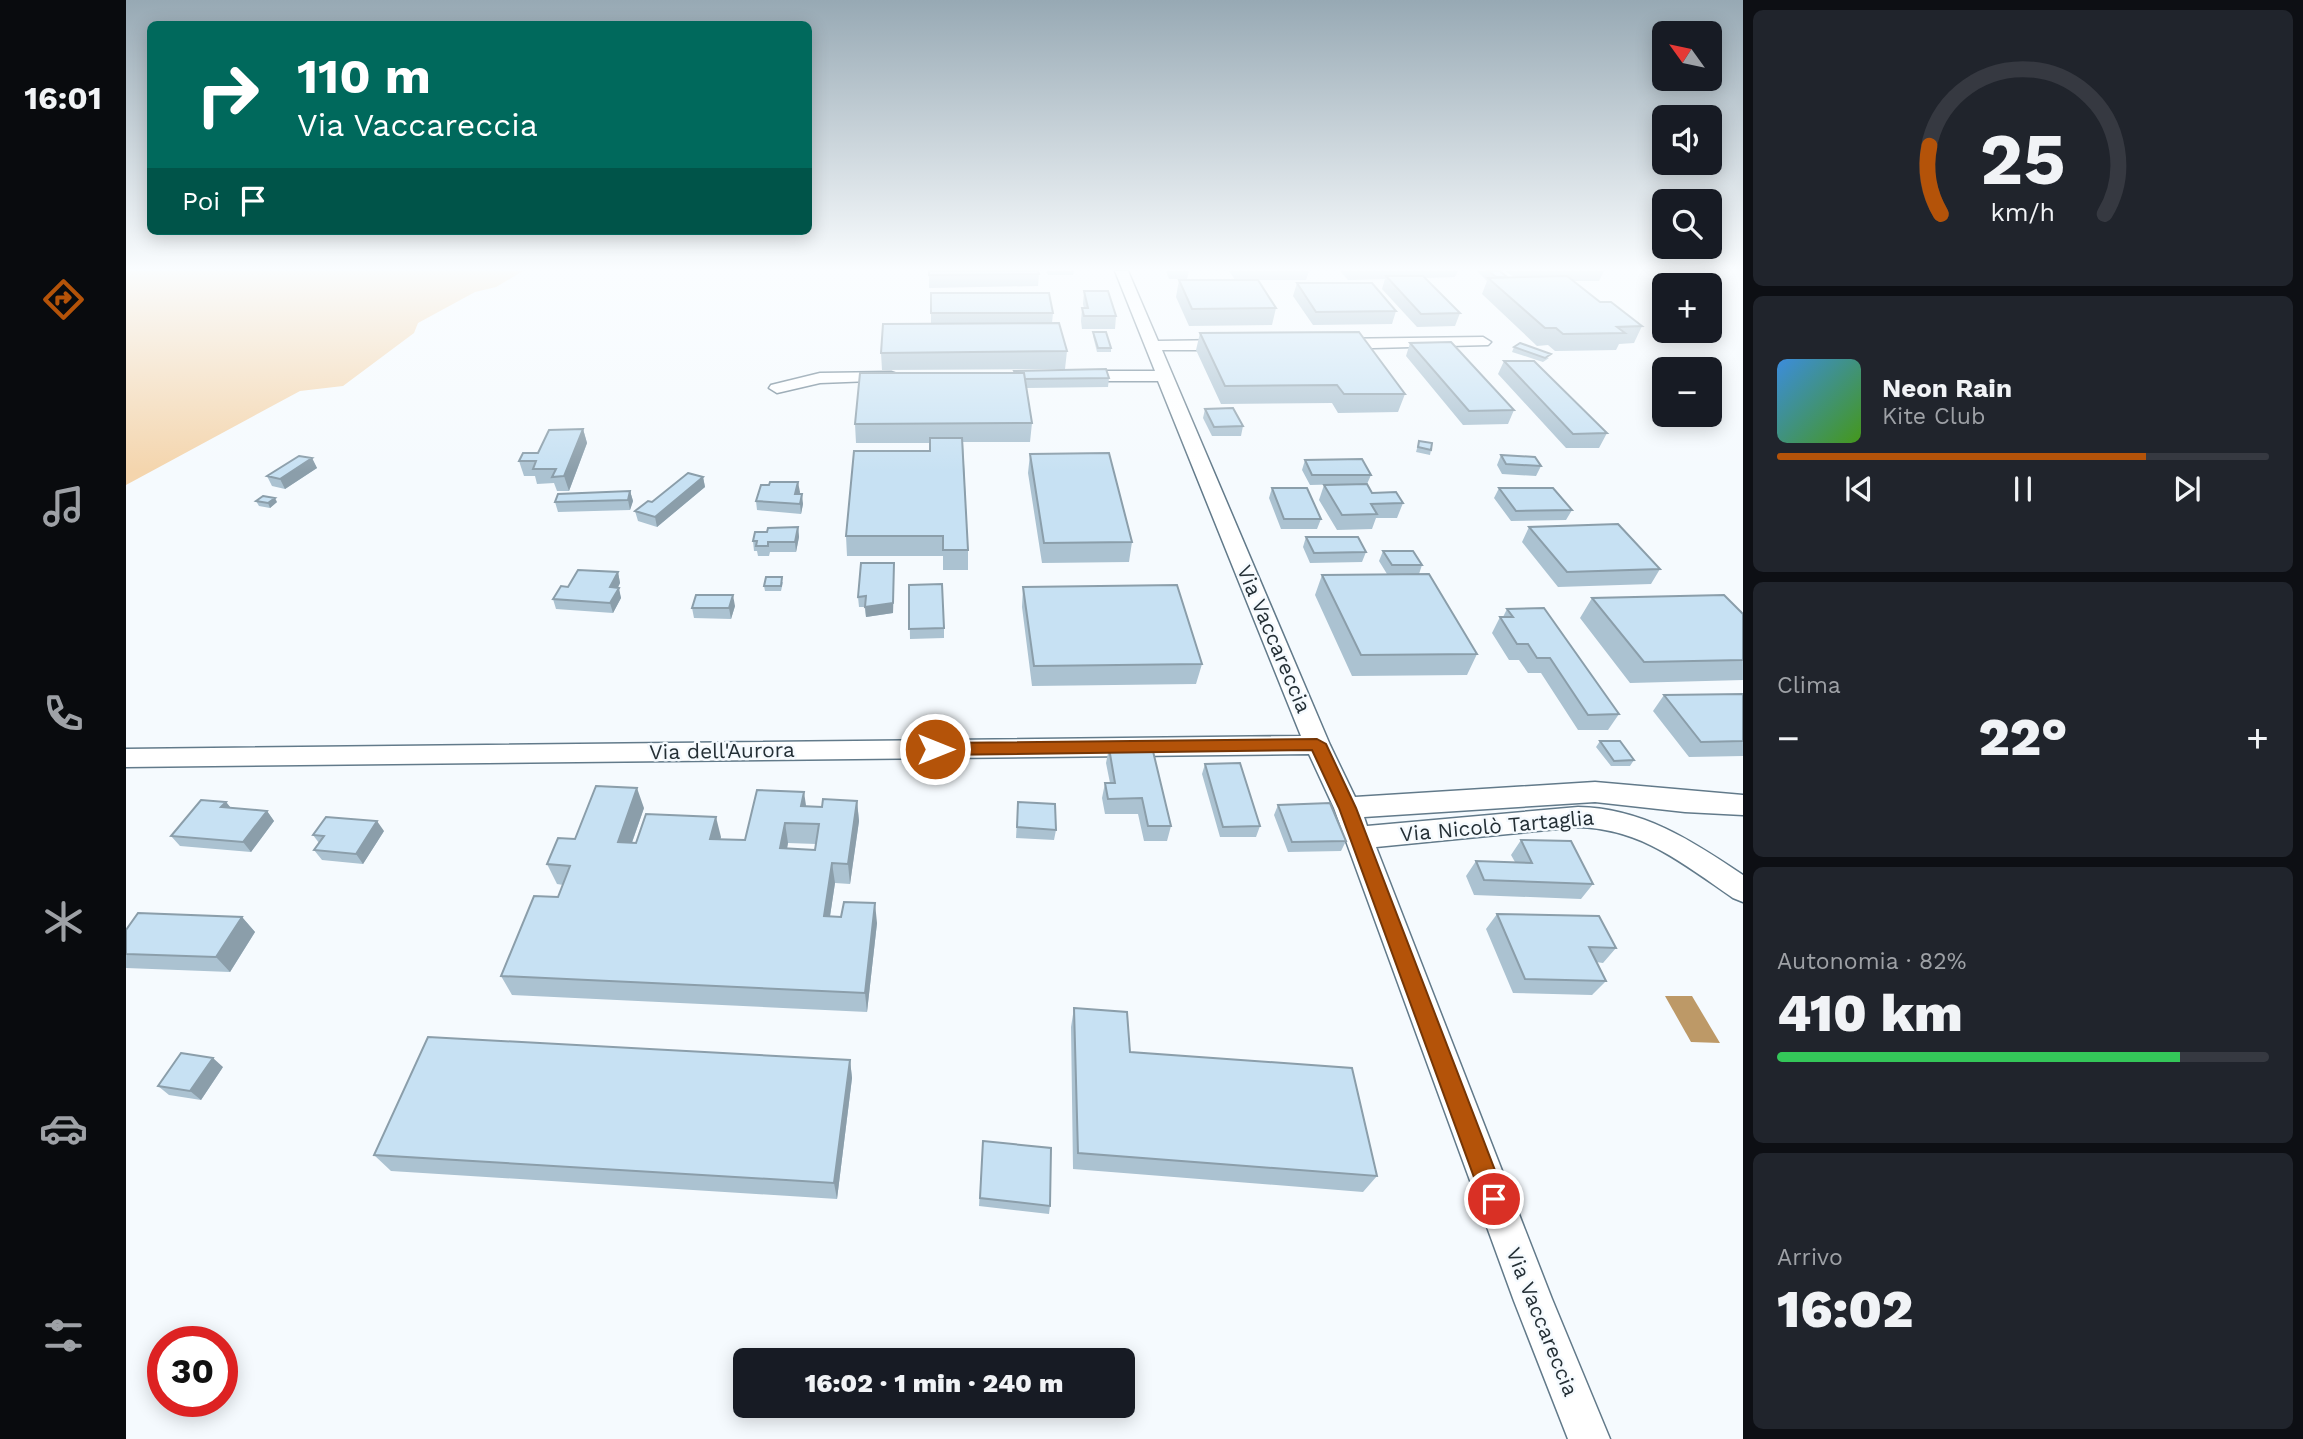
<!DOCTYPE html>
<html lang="it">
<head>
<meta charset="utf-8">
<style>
	:root { --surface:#171b24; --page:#20242c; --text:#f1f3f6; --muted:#9ea1a6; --line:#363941; --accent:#b45309 }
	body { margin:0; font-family:"Work Sans",sans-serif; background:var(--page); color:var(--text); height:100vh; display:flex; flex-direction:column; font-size:26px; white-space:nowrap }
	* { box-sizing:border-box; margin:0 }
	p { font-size:23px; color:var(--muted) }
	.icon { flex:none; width:38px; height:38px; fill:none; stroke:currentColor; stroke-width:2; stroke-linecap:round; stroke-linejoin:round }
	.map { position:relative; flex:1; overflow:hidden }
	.side { display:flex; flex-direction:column; gap:10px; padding:10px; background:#0d0f14; width:560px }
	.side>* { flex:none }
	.hud { position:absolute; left:21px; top:21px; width:665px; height:214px; border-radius:10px; box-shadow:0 4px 18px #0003; background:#00695c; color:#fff; overflow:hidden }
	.needle { width:46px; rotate:303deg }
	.controls { position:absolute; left:1526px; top:21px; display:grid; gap:14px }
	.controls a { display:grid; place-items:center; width:70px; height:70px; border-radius:10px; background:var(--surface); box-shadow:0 4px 18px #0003; font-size:35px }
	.speed { position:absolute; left:21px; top:1326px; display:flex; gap:14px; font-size:35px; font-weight:700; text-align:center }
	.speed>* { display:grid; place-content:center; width:91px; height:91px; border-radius:50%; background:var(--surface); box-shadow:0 4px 18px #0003; line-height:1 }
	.speed .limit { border:10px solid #d22; background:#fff; color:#111 }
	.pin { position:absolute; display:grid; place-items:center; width:60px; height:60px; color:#fff; margin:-30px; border:4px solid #fff; border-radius:50%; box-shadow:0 2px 7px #0007 }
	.me { position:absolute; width:77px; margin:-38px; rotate:90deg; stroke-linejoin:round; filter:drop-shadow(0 0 5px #0008) }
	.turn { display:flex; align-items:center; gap:24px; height:147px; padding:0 35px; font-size:32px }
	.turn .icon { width:91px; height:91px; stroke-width:2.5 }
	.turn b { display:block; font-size:49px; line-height:60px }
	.then { display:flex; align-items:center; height:66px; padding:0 35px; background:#0003; gap:14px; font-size:26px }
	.big { font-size:52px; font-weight:800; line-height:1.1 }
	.side .tile { flex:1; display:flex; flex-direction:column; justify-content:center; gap:10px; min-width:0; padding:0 24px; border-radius:10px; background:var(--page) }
	.side .dial { align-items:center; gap:0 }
	.dial svg { height:182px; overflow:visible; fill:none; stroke:var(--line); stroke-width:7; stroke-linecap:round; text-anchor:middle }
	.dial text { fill:var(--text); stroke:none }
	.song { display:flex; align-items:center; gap:21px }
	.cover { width:84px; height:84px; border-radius:10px; background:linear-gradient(135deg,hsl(210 70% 55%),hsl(100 70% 35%)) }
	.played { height:7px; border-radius:4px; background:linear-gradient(90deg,var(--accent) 75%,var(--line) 75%) }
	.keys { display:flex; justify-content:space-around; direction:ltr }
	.heat { display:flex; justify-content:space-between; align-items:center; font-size:38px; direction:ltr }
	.charge { height:10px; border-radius:5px; background:linear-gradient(90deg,#34c759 82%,var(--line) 0) }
	.trip { position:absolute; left:607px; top:1348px; width:402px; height:70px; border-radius:10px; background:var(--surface); box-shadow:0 4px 18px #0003; font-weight:800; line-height:70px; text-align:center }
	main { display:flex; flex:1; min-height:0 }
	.tab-bar { display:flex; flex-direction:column; width:126px; justify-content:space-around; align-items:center; background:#090b0e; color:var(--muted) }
	.tab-bar .icon { width:49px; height:49px }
	.tab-bar .selected { color:var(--accent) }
	.tab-bar b { font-size:32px; color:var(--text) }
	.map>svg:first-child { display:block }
	.green { fill:#f4d5ad }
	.water { fill:#bd9967 }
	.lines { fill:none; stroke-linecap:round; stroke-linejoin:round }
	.street-casing { stroke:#627a8a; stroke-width:3 }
	.street { fill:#fff; fill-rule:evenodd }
	.wall { fill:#abc2d1; fill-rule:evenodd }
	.shaded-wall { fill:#8b9eaa }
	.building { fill:#c7e1f3; stroke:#8b9eaa; stroke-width:2; fill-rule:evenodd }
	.route { fill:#b45309; stroke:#753606; stroke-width:2 }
	.labels { text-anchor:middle; stroke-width:5; stroke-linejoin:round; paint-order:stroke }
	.street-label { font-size:21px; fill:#242f35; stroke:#f5fafe }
</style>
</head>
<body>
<main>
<nav class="tab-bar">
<b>16:01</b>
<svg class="icon selected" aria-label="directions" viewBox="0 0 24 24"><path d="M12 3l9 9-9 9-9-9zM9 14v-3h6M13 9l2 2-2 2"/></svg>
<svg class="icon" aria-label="music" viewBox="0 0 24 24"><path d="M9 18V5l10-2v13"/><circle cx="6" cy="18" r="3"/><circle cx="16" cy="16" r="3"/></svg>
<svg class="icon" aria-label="phone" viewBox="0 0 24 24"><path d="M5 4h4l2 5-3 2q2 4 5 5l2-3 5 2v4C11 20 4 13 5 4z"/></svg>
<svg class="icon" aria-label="climate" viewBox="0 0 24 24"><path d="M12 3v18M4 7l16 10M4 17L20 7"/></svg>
<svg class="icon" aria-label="car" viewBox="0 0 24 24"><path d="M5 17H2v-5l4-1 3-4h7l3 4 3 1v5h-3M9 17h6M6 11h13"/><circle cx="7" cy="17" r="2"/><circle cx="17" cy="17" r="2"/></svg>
<svg class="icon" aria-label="filters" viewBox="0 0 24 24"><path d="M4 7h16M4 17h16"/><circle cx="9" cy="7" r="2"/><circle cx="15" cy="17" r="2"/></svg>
</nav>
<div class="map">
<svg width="1617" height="1439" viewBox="0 0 1617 1439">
	<rect width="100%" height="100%" fill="#f5fafe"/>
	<path class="green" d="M0,271H397L370,287L349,292L292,323L288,333L217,386L174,391L0,485Z"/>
	<path class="water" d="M1539,996H1566L1594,1043L1565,1042Z"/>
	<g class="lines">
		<defs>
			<path id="street" d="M989,271H1002L1032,341L1103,340L1111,345L1103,350H1036L1204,745L1229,797L1469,782L1617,795V815L1559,812L1469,802L1238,817L1241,826L1452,807C1516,808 1565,840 1617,875V902L1607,898C1556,863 1516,829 1452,827L1250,847L1426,1299L1484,1439H1442L1388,1301L1208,808L1183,754L0,767V749L1175,736L1032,381H948L940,376L948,371H1029Z
				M1357,337L1365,342L1362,345L1209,349L1201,344L1209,339Z
				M765,372L771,374L773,377L771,380L694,383L651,393L643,388L645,385L694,373Z"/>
		</defs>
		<use href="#street" class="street-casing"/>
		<use href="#street" class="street"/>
	</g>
	<path class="wall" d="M803,271L913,274L912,286L803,288Z
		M920,271H948L947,275H922Z
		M1040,271H1063L1061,279H1043Z
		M1103,271H1183L1180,280H1132L1150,308L1146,325L1063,326L1050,297L1053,280H1109Z
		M1214,271H1332L1329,277L1299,278L1334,313L1329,326L1291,327L1256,289L1259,279L1222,280Z
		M1351,271H1374L1381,278L1388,277L1379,271H1478L1473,281H1448L1474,302L1516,326L1508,343L1493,344L1490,350L1429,351L1422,345L1411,346L1356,294L1361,281Z
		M1171,283L1270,311L1266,324L1187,325L1167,296Z
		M958,291L990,316L989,329H956L955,321L956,308H958L957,304Z
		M805,293L927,313L926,323L941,351L939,369L756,370L755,353L805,324Z
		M967,332L985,348V352H971L967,336Z
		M1074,333L1279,394L1272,412L1212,413L1206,403L1095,404L1070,350Z
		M1284,343L1388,410L1382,424L1337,425L1280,356Z
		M1388,347L1423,358L1417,362L1386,352Z
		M1378,361L1481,433L1473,448H1440L1372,374Z
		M734,373L983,378L982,387L900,388L906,423L904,442H837L842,550V570H817V556H721L720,536L804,451V443H730L729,424Z
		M1079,409L1117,426L1115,436H1086L1077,418Z
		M457,429L461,443L443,491H431L428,483L411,484L409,476H398L393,461L412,453Z
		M1293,441L1305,450L1304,455L1290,452Z
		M904,454L1006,542L1003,562L916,563L902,473Z
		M1375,455L1415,466L1410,476L1376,474L1371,465Z
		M186,458L191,468L159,489L146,486L141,476Z
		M1179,460L1245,475L1241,484L1246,493L1277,503L1271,518H1250L1246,529L1211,530L1193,500L1198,485L1224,484L1184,485L1176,470Z
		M577,477L579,487L531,527L512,521L509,511Z
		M1146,488L1195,519L1191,529H1155L1143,498Z
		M1373,488L1446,510L1440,520L1385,521L1368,498Z
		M504,491L507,501L504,510L432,512L429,502Z
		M674,492L673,494L677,504L675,514L631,510L630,501Z
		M130,501L151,502L144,508L133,506Z
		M672,527L673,537L670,552H644L643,556H632L631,551H628L627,541L641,532Z
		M1403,527L1534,569L1525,584L1432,587L1396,542Z
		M1180,537L1240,552L1236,562L1184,563L1177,547Z
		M1257,551L1296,565L1293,574L1351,654L1341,675L1226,676L1189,595L1196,575L1261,574L1253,561Z
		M492,572L494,583L492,588L495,598L487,613L430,609L427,599L442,587Z
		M768,573L767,613L740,617L739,607H733L732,597Z
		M657,582L655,591H639L638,586Z
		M783,585L818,628V638L784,639Z
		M897,587L1076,664L1070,684L906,686L896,607Z
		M1466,598L1617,614V680L1504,683L1454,618Z
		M609,606L605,619L568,618L566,608Z
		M1381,609L1493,714L1482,730H1452L1415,673H1402L1393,660H1383L1366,633L1374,617H1377Z
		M1617,694V756L1563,757L1527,711L1538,695Z
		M1474,741L1508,760L1504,766H1485L1470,747Z
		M983,748L1045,826L1041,841H1018L1012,814H979L976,798L979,783H984L980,763Z
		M1079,764L1134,826L1130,837H1094L1076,774Z
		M731,801L733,821L724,884L709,883L704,916L751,923L741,1012L386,995L375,976L432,897L437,885L431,884L421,864L449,839L518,808L506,843L595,837L594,839L619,840L680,807H696ZM662,843L690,844L689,850L661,849Z
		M100,802L105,808L141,811L148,821L125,852L54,846L45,836Z
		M892,802L930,830L928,840L890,838Z
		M1152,805L1220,841L1215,851L1162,852L1148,815Z
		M258,831L237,864L196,860L188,850L193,843L187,835Z
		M1395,840L1467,884L1455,899L1348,895L1340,876L1350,861L1389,862L1385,855Z
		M1371,914L1490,948L1477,963L1470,962L1480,981L1466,995L1387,993L1360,929Z
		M116,917L129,932L104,972L0,968V930Z
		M948,1008L1004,1052L1251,1176L1237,1192L947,1169L945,1027Z
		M724,1060L726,1078L711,1199L265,1171L248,1155Z
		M97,1067L75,1100L43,1095L32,1086Z
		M857,1141L924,1206L923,1214L853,1206Z"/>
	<path class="shaded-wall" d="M457,429L461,443L443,491L438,476Z
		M186,458L191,468L159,489L154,479Z
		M577,477L579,487L531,527L529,517Z
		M672,482L674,492L671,504L669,494Z
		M504,491L507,501L504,510L502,500Z
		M676,494L677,504L675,514L674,504Z
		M149,498L151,502L144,508L142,503Z
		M672,527L673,537L670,552L669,542Z
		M768,563L767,613L740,617L739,607Z
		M492,572L494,583L487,597L484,587Z
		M493,588L495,598L487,613L484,603Z
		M607,595L609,606L605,619L603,608Z
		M511,788L518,808L499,862L492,842Z
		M678,792L681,812L675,806Z
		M731,801L733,821L724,884L722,864Z
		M100,802L108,812L95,807Z
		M141,811L148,821L125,852L117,842Z
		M590,817L595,837L589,859L584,839Z
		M251,821L258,831L237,864L230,854Z
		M659,823L662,843L657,868L654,848Z
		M706,863L709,883L701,936L698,916Z
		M749,903L751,923L741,1012L739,993Z
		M116,917L129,932L104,972L90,957Z
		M87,1058L97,1067L75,1100L64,1091Z
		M724,1060L726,1078L711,1199L708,1183Z"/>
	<path class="building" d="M803,271H912L913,274L803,275Z
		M1363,271H1374L1381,277H1370Z
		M1260,276H1297L1334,313L1295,314Z
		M1441,276L1474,302H1485L1516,326L1491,327L1499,333L1437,334L1430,328H1419L1362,278Z
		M1053,280H1132L1150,308L1066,309Z
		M1171,283H1246L1270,311L1190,312Z
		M958,291H982L990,316H958L956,308H962Z
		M805,293H923L927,313H805Z
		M933,323L941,351L755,353L757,324Z
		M967,332H980L985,348H972Z
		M1233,332L1279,394H1218L1211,385L1099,386L1074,333Z
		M1325,342L1388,410L1343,411L1284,343Z
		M1394,343L1425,354L1419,358L1388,347Z
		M1378,361H1408L1481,433L1447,434Z
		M980,369L983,378L899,379L898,373H889L888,371Z
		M734,373H898L906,423L729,424Z
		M1107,408L1117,426L1088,427L1079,409Z
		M457,429L438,476L426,477L430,469H407L410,461H393L397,453H412L423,430Z
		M804,438H836L842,550H817V536H720L728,451H804Z
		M1293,441L1306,443L1305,450L1292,447Z
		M983,453L1006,542L918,543L904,454Z
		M1375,455L1409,457L1415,466L1380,464Z
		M173,456L186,458L154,479L141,476Z
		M1236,459L1245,475H1186L1179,460Z
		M562,473L577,477L529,517L509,511L522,501L526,502Z
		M644,482H672L669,494H676L674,504L630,501L635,485H643Z
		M1241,484L1246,493L1270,492L1277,503L1245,504L1251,514L1216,515L1198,485Z
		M1146,488H1181L1195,519H1158Z
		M1373,488H1427L1446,510L1390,511Z
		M504,491L502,500L429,502L432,494Z
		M137,496L149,498L142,503L130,501Z
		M1492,524L1534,569L1441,572L1403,527Z
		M672,527L669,542H642V546H630L631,541H627L629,532H641L642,528Z
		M1180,537H1232L1240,552L1188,553Z
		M1257,551H1287L1296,565H1266Z
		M735,563H768L767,603L739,607L740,596L732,597Z
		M452,570L492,572L484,587L493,588L484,603L427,599L435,586L442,587Z
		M1303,574L1351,654L1235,655L1196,575Z
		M640,577H656L655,586H638Z
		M816,584L818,628L783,629V585Z
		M1051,585L1076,664L908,666L897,587Z
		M570,595H607L603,608H566Z
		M1598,595L1617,614V660L1518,662L1466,598Z
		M1418,608L1493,714L1462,715L1424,658H1411L1402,644H1391L1374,617H1387L1381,609Z
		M1617,694V741L1575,742L1538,695Z
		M1474,741H1494L1508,760L1488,761Z
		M1026,747L1045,826H1022L1016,798L982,799L979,783H989L983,748Z
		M1114,763L1134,826L1097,827L1079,764Z
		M470,786L511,788L492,842L510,843L520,814L590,817L584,839L619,840L631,790L678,792L675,806L696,807L697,799L731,801L722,864L706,863L698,916L715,917L718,902L749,903L739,993L375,976L408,896L432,897L444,866L421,864L432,838L449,839ZM659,823L693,824L689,850L654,848Z
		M75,800L100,802L95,807L141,811L117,842L45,836Z
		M892,802L929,804L930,830L891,827Z
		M1204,803L1220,841L1166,842L1152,805Z
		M200,817L251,821L230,854L188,850L198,836L187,835Z
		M1395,840L1445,841L1467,884L1358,880L1350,861L1406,863Z
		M12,913L116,917L90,957L0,954V930Z
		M1371,914L1473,916L1490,948L1463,947L1480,981L1399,979Z
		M948,1008L1001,1012L1004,1052L1226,1068L1251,1176L952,1153Z
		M302,1037L724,1060L708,1183L248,1155Z
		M55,1053L87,1058L64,1091L32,1086Z
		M857,1141L925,1148L924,1206L854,1198Z"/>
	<linearGradient id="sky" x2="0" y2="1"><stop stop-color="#97a9b4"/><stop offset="0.57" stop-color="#fafdff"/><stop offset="1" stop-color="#fafdff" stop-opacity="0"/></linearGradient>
	<rect width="1617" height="472" fill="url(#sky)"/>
	<path class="route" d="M1191,739L1200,744L1230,808L1380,1199L1377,1207L1368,1211L1360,1207L1356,1199L1213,808L1186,750L809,755L801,749L809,743Z"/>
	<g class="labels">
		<g class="street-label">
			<text transform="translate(1148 639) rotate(67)" y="7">Via Vaccareccia</text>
			<text transform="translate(596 751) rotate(-1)" y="7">Via dell'Aurora</text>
			<text transform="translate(1371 826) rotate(-5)" y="7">Via Nicolò Tartaglia</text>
			<text transform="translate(1416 1322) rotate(68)" y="7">Via Vaccareccia</text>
		</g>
	</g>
</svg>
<div class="controls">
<a><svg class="needle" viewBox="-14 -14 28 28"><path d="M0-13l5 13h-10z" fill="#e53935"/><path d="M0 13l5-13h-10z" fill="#9ea1a6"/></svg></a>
<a><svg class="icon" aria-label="sound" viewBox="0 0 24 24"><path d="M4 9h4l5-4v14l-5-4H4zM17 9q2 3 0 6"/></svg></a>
<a><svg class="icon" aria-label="search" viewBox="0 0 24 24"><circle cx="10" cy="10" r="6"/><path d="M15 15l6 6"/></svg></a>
<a>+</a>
<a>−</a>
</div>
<div class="speed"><div class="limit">30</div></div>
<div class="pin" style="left:1368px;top:1199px;background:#d93025"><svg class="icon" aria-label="arrive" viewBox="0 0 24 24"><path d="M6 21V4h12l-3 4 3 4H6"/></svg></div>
<svg class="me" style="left:809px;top:749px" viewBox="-20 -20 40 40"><circle r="17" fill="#b45309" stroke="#fff" stroke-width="3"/><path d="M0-11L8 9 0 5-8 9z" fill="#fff"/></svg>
<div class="trip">16:02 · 1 min · 240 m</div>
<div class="hud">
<div class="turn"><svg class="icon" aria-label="right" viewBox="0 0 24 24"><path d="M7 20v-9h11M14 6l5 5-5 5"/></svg><div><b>110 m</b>Via Vaccareccia</div></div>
<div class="then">Poi<svg class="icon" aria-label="arrive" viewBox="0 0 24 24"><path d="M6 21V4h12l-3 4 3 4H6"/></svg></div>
</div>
</div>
<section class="side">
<div class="tile dial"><svg viewBox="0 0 100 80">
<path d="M14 69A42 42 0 1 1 86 69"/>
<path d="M14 69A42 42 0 0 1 9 39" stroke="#b45309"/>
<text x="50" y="56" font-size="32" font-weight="700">25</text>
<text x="50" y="72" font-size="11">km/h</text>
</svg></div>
<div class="tile">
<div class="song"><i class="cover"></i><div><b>Neon Rain</b><p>Kite Club</p></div></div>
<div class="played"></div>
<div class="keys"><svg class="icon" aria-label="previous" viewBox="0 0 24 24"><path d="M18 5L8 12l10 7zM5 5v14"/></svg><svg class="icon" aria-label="pause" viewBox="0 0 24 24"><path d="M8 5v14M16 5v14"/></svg><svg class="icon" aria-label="next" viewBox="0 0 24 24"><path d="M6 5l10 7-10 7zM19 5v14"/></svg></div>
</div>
<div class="tile"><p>Clima</p>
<div class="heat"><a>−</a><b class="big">22°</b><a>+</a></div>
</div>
<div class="tile"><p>Autonomia · 82%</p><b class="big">410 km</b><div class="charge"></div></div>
<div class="tile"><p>Arrivo</p><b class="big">16:02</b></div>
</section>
</main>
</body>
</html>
